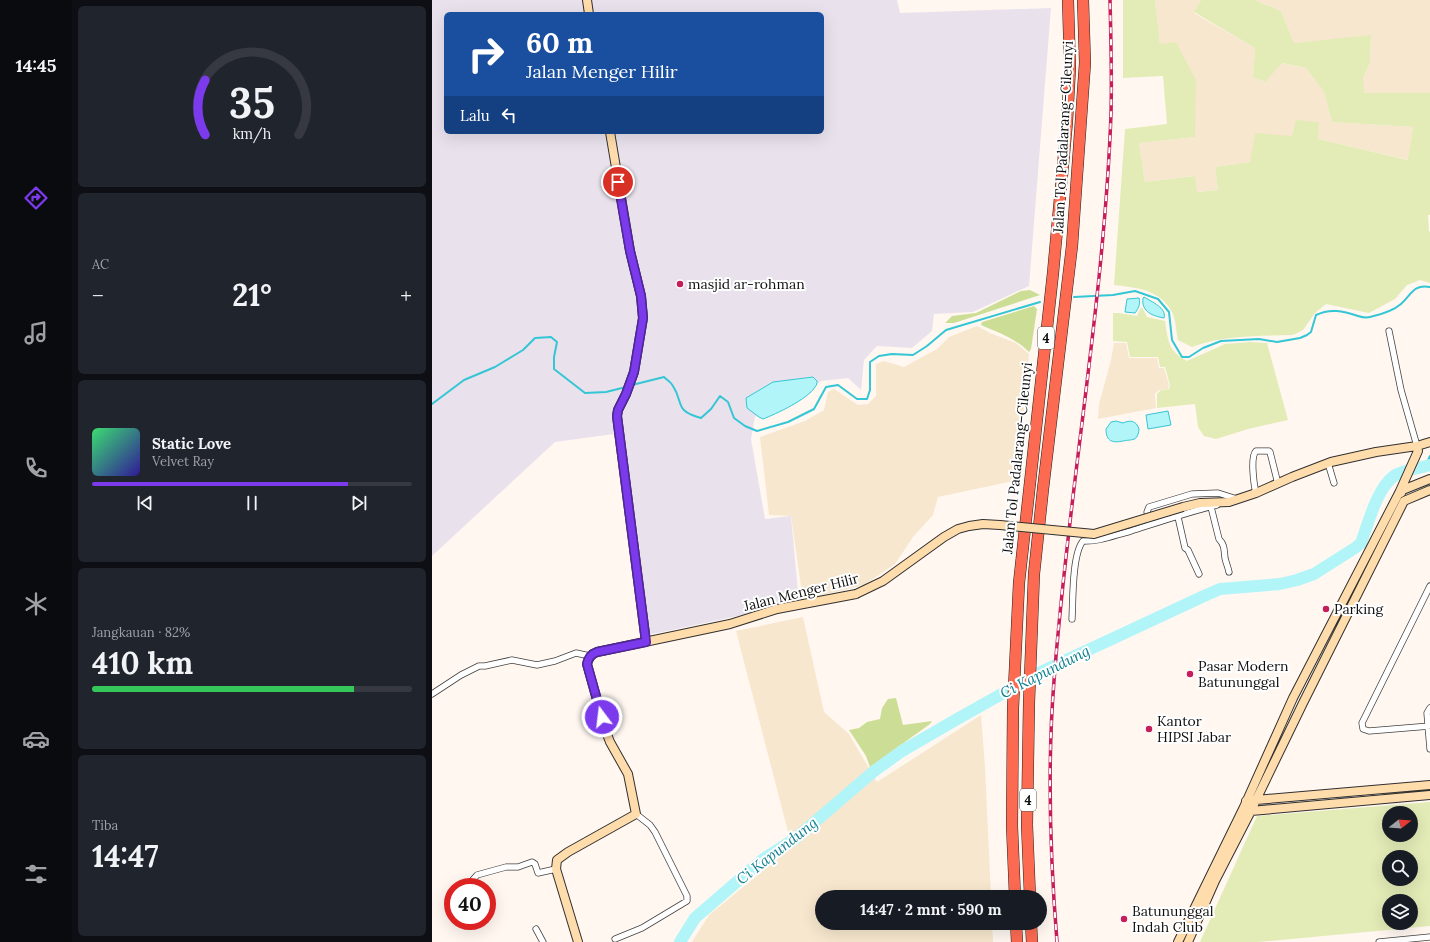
<!DOCTYPE html>
<html lang="id">
<head>
<meta charset="utf-8">
<style>
	:root { --surface:#171b24; --page:#20242c; --text:#f1f3f6; --muted:#9ea1a6; --line:#363941; --accent:#7c3aed }
	body { margin:0; font-family:Lora,serif; background:var(--page); color:var(--text); height:100vh; display:flex; flex-direction:column; font-size:15px; white-space:nowrap }
	* { box-sizing:border-box; margin:0 }
	p { font-size:13px; color:var(--muted) }
	.icon { flex:none; width:22px; height:22px; fill:none; stroke:currentColor; stroke-width:2; stroke-linecap:round; stroke-linejoin:round }
	.map { position:relative; flex:1; overflow:hidden }
	.panel { display:flex; flex-direction:column; gap:6px; padding:6px; background:#0d0f14; width:360px }
	.panel>* { flex:none }
	.hud { position:absolute; left:12px; top:12px; width:380px; height:122px; border-radius:6px; box-shadow:0 4px 16px #0002; background:#1a4fa0; color:#fff; overflow:hidden }
	.needle { width:26px; rotate:73deg }
	.controls { position:absolute; left:950px; top:806px; display:grid; gap:8px }
	.controls a { display:grid; place-items:center; width:36px; height:36px; border-radius:50%; background:var(--surface); box-shadow:0 4px 16px #0002; font-size:20px }
	.speed { position:absolute; left:12px; top:878px; display:flex; gap:8px; font-size:20px; font-weight:700; text-align:center }
	.speed>* { display:grid; place-content:center; width:52px; height:52px; border-radius:50%; background:var(--surface); box-shadow:0 4px 16px #0002; line-height:1 }
	.speed .limit { border:6px solid #d22; background:#fff; color:#111 }
	.pin { position:absolute; display:grid; place-items:center; width:34px; height:34px; color:#fff; margin:-17px; border:2px solid #fff; border-radius:50%; box-shadow:0 1px 4px #0007 }
	.me { position:absolute; width:44px; margin:-22px; rotate:345deg; stroke-linejoin:round; filter:drop-shadow(0 0 3px #0008) }
	.turn { display:flex; align-items:center; gap:14px; height:84px; padding:0 16px; font-size:18px }
	.turn .icon { width:52px; height:52px; stroke-width:2.5 }
	.turn b { display:block; font-size:28px; line-height:34px }
	.then { display:flex; align-items:center; height:38px; padding:0 16px; background:#0003; gap:8px; font-size:15px }
	.big { font-size:30px; font-weight:700; line-height:1.1 }
	.panel .widget { flex:1; display:flex; flex-direction:column; justify-content:center; gap:6px; min-width:0; padding:0 14px; border-radius:6px; background:var(--page) }
	.panel .dial { align-items:center; gap:0 }
	.dial svg { height:104px; overflow:visible; fill:none; stroke:var(--line); stroke-width:7; stroke-linecap:round; text-anchor:middle }
	.dial text { fill:var(--text); stroke:none }
	.song { display:flex; align-items:center; gap:12px }
	.cover { width:48px; height:48px; border-radius:6px; background:linear-gradient(135deg,hsl(140 70% 55%),hsl(250 70% 35%)) }
	.played { height:4px; border-radius:2px; background:linear-gradient(90deg,var(--accent) 80%,var(--line) 80%) }
	.keys { display:flex; justify-content:space-around; direction:ltr }
	.heat { display:flex; justify-content:space-between; align-items:center; font-size:22px; direction:ltr }
	.charge { height:6px; border-radius:3px; background:linear-gradient(90deg,#34c759 82%,var(--line) 0) }
	.trip { position:absolute; left:383px; top:890px; width:232px; height:40px; border-radius:20px; background:var(--surface); box-shadow:0 4px 16px #0002; font-weight:700; line-height:40px; text-align:center }
	main { display:flex; flex:1; min-height:0 }
	.tabs { display:flex; flex-direction:column; width:72px; justify-content:space-around; align-items:center; background:#090b0e; color:var(--muted) }
	.tabs .icon { width:28px; height:28px }
	.tabs .on { color:var(--accent) }
	.tabs b { font-size:18px; color:var(--text) }
	.map>svg:first-child { display:block }
	.industrial { fill:#e9e2ed; fill-rule:evenodd }
	.farmland { fill:#f7e7ce }
	.green { fill:#e3ecb7; fill-rule:evenodd }
	.forest { fill:#ccde95 }
	.water { fill:#b1f5f9; stroke:#34c6d4 }
	.lines { fill:none; stroke-linecap:round; stroke-linejoin:round }
	.stream { stroke:#34c6d4; stroke-width:2 }
	.river { stroke:#b1f5f9; stroke-width:12 }
	.street-casing { stroke:#414141; stroke-width:7 }
	.secondary-casing { stroke:#303030; stroke-width:10 }
	.highway-casing { stroke:#1f1f1f; stroke-width:12 }
	.street { stroke:#fff; stroke-width:5.5 }
	.secondary { stroke:#ffdcab; stroke-width:8 }
	.highway { stroke:#fc6b51; stroke-width:11 }
	.rail-casing { stroke:#c61e5a; stroke-width:3.5 }
	.rail { stroke:#fff; stroke-width:2; stroke-dasharray:6; stroke-linecap:butt }
	.secondary-bridge-casing { stroke:#303030; stroke-width:10; stroke-linecap:butt }
	.secondary-bridge { stroke:#ffdcab; stroke-width:8 }
	.route-casing { stroke:#51269a; stroke-width:10 }
	.route { stroke:#7c3aed; stroke-width:7 }
	.poi-dot { fill:#c61e5a; stroke:#fff; stroke-width:1.5 }
	.labels { text-anchor:middle; stroke-width:4; stroke-linejoin:round; paint-order:stroke }
	.shield { fill:#fff; stroke:#565656; stroke-width:1 }
	.shield-label { font-size:13px; font-weight:bold; fill:#0e0e0e }
	.street-label { font-size:14px; fill:#0e0e0e; stroke:#fff }
	.poi-label { font-size:14px; fill:#0e0e0e; stroke:#fff; text-anchor:start }
	.water-label { font-size:15px; font-style:italic; fill:#108091; stroke:#fff }
</style>
</head>
<body>
<main>
<nav class="tabs">
<b>14:45</b>
<svg class="icon on" aria-label="directions" viewBox="0 0 24 24"><path d="M12 3l9 9-9 9-9-9zM9 14v-3h6M13 9l2 2-2 2"/></svg>
<svg class="icon" aria-label="music" viewBox="0 0 24 24"><path d="M9 18V5l10-2v13"/><circle cx="6" cy="18" r="3"/><circle cx="16" cy="16" r="3"/></svg>
<svg class="icon" aria-label="phone" viewBox="0 0 24 24"><path d="M5 4h4l2 5-3 2q2 4 5 5l2-3 5 2v4C11 20 4 13 5 4z"/></svg>
<svg class="icon" aria-label="climate" viewBox="0 0 24 24"><path d="M12 3v18M4 7l16 10M4 17L20 7"/></svg>
<svg class="icon" aria-label="car" viewBox="0 0 24 24"><path d="M5 17H2v-5l4-1 3-4h7l3 4 3 1v5h-3M9 17h6M6 11h13"/><circle cx="7" cy="17" r="2"/><circle cx="17" cy="17" r="2"/></svg>
<svg class="icon" aria-label="filters" viewBox="0 0 24 24"><path d="M4 7h16M4 17h16"/><circle cx="9" cy="7" r="2"/><circle cx="15" cy="17" r="2"/></svg>
</nav>
<section class="panel">
<div class="widget dial"><svg viewBox="0 0 100 80">
<path d="M14 69A42 42 0 1 1 86 69"/>
<path d="M14 69A42 42 0 0 1 14 27" stroke="#7c3aed"/>
<text x="50" y="56" font-size="32" font-weight="700">35</text>
<text x="50" y="72" font-size="11">km/h</text>
</svg></div>
<div class="widget"><p>AC</p>
<div class="heat"><a>−</a><b class="big">21°</b><a>+</a></div>
</div>
<div class="widget">
<div class="song"><i class="cover"></i><div><b>Static Love</b><p>Velvet Ray</p></div></div>
<div class="played"></div>
<div class="keys"><svg class="icon" aria-label="previous" viewBox="0 0 24 24"><path d="M18 5L8 12l10 7zM5 5v14"/></svg><svg class="icon" aria-label="pause" viewBox="0 0 24 24"><path d="M8 5v14M16 5v14"/></svg><svg class="icon" aria-label="next" viewBox="0 0 24 24"><path d="M6 5l10 7-10 7zM19 5v14"/></svg></div>
</div>
<div class="widget"><p>Jangkauan · 82%</p><b class="big">410 km</b><div class="charge"></div></div>
<div class="widget"><p>Tiba</p><b class="big">14:47</b></div>
</section>
<div class="map">
<svg width="998" height="942" viewBox="0 0 998 942">
	<rect width="100%" height="100%" fill="#fff7f0"/>
	<path class="industrial" d="M0,0H465L468,13L619,8L597,286L541,312L502,314L500,331L480,348L445,346L432,360L429,390L416,378L389,381L359,402L323,417L319,439L333,519L359,516L367,603L211,636L182,434L123,442L0,556ZM14,14H390V132H14Z"/>
	<path class="farmland" d="M723,0H769L762,13L823,48L821,76L832,82L849,63L874,68L892,92L900,122L981,127L977,160L886,139L860,137L818,162L783,167L786,190L764,192L762,176L713,182L707,143L763,137L728,44Z
		M823,0H998V93H931V78L938,63L939,36L862,43L849,11Z
		M545,326L558,333L584,343L597,354L586,480L506,497L501,515L481,537L463,564L432,585L371,600L359,516L337,515L328,437L373,421L392,410L396,392L402,389L426,405L436,404L444,396V364L452,361L472,367L505,349L517,337Z
		M682,343H694L697,358H725L727,368H732L737,385L736,389L727,390L723,394L724,408L666,419L667,404L679,360Z
		M371,617L392,712L417,734L445,782L549,715L553,767L559,897H390V923H560L561,942H260L277,915L360,847L304,631Z"/>
	<path class="green" d="M691,0H723L728,44L744,42L764,80L763,137L707,143L713,182L763,176L765,192L786,190L783,167L818,162L823,133L860,136L864,120L887,122L886,139L976,160L981,127L900,122L892,92L874,68L850,63L833,82L821,77L823,48L762,12L769,0H823L849,11L862,43L939,35L938,63L931,78L932,93H998V215H996L997,231L998,232V283L988,280L975,285L963,299L937,313L894,304L883,313L871,330L861,335C827,336 792,335 760,347L746,340C744,332 744,320 740,312C727,289 706,288 682,285L693,129L735,124L731,76L691,78Z
		M709,307L711,309L715,317L733,321C736,340 736,351 755,361L793,344L818,342L835,343L856,420L816,429L784,439L772,436L766,427L763,404L725,408V394L729,390L737,389L738,385L733,367H728L726,357H698L695,342L681,341V313H687L705,316Z
		M998,802V926L826,942H768L825,816ZM957,813H979V835H957ZM957,857H979V879H957ZM957,901H979V923H957Z"/>
	<path class="forest" d="M598,290L608,295L522,323H513L520,316L544,313L589,291Z
		M602,306L605,309L599,349L597,352C583,338 567,333 549,325L550,322Z
		M464,698L471,725L500,721L498,724L438,767L434,756L417,730L427,728L435,722L448,719L450,708L456,699Z"/>
	<path class="water" d="M712,297C720,302 735,308 732,318C721,316 709,312 711,298Z
		M707,298C709,304 706,309 703,313L693,312L695,299Z
		M381,377L385,381C385,383 385,385 383,387C376,399 344,414 331,419L327,417L315,408L314,398L341,382Z
		M736,411L739,425L716,429L714,415Z
		M684,421L691,423C698,420 704,420 707,429C706,442 700,439 691,441C681,443 674,442 674,429L679,422Z"/>
	<g class="lines">
		<path class="stream" d="M642,297L681,295L703,291L726,299L737,312L740,340L750,357H757L771,348L789,341L827,339L845,342L868,338L875,335L879,332L884,315C898,308 911,311 926,316C929,317 934,318 938,317C947,315 961,311 969,304C980,294 981,284 998,287
			M200,385L232,377C235,380 239,382 241,386C252,403 242,411 269,418L279,409L288,396L296,402L302,418L313,426L325,431L356,422L382,409L394,387L406,385L425,399H435L438,390V362L447,356L460,354L481,355L495,346L514,330L608,302
			M0,404L32,380L63,367L91,350L103,338L119,337L125,342L122,357V369L153,393L174,392L194,387
			M993,467L998,456"/>
		<path class="river" d="M248,942L263,918L330,860L364,838L441,772L470,751L527,718L611,671L772,596L788,589L848,584L865,580L882,574L923,548L929,543C936,524 945,488 962,476C972,469 987,469 998,465"/>
		<defs>
			<path id="street" d="M957,331L969,390L985,446
				M896,463L902,483
				M824,493C822,485 818,457 824,451H837L838,452L846,484
				M779,507L787,539C793,545 792,551 793,558C794,563 796,567 797,572
				M746,517L753,548L756,550L767,574
				M717,521L715,512L717,507L760,494L786,493L805,499
				M998,586L930,723L931,729L937,731L998,726
				M640,619C641,601 640,554 651,541C667,542 683,535 699,531C727,522 756,512 785,505
				M0,694L29,675L47,666H53L80,660L105,665L123,661L144,653L158,656
				M998,708L995,713L998,749
				M38,883L45,875L74,867H86L100,862L103,864L106,873L124,869
				M104,929L111,942
				M183,939L210,928L255,901V896L223,832L218,825L204,814
				M947,942L998,937"/>
			<path id="secondary" d="M155,0L157,14
				M178,132L198,251L209,296L211,318L202,372L194,394L186,410L185,416L214,642
				M969,493L968,491L986,451L985,446
				M751,507L768,503L797,502L824,493L860,477L899,462L944,452L985,446L998,442
				M824,800L871,703L972,501L998,490
				M824,800L998,785
				M814,801L824,800L819,811L812,807L861,698L968,491L998,479
				M146,942L124,869L125,860L136,852L204,814L196,774L178,742L173,729L155,664C157,658 159,654 165,652L298,624L345,609L424,594
				M746,942L812,807
				M756,942L783,881L819,811L998,795"/>
			<path id="highway" d="M583,897L580,826L581,708L587,583L621,273L635,122L638,68L636,0
				M598,897L595,825L597,703L602,574L611,489L640,246L653,63L651,0
				M584,923L585,942
				M599,923L600,942"/>
		</defs>
		<use href="#street" class="street-casing"/>
		<use href="#secondary" class="secondary-casing"/>
		<use href="#highway" class="highway-casing"/>
		<use href="#street" class="street"/>
		<use href="#secondary" class="secondary"/>
		<use href="#highway" class="highway"/>
		<defs>
			<path id="rail" d="M625,942C618,855 615,768 622,681C636,492 672,304 679,114C680,76 679,38 678,0"/>
		</defs>
		<use href="#rail" class="rail-casing"/>
		<use href="#rail" class="rail"/>
		<defs>
			<path id="secondary-bridge" d="M424,594L451,581L512,537L526,529L537,526L551,524L568,525L662,534L751,507"/>
		</defs>
		<use href="#secondary-bridge" class="secondary-bridge-casing"/>
		<use href="#secondary-bridge" class="secondary-bridge"/>
	</g>
	<g class="lines">
		<defs>
			<path id="route" d="M170,717L155,664C156,658 159,654 165,652L214,642L185,416L186,410L194,394L202,372L211,318L209,296L198,251L186,182"/>
		</defs>
		<use href="#route" class="route-casing"/>
		<use href="#route" class="route"/>
	</g>
	<g class="poi-dot">
		<circle cx="248" cy="284" r="4"/>
		<circle cx="894" cy="609" r="4"/>
		<circle cx="758" cy="674" r="4"/>
		<circle cx="717" cy="729" r="4"/>
		<circle cx="692" cy="919" r="4"/>
	</g>
	<g class="labels">
		<g class="shield">
			<rect x="606" y="327" width="16" height="22" rx="3"/>
			<rect x="588" y="789" width="16" height="22" rx="3"/>
		</g>
		<g class="shield-label">
			<text x="614" y="343">4</text>
			<text x="596" y="805">4</text>
		</g>
		<g class="street-label">
			<text transform="translate(631 137) rotate(-87)" y="5">Jalan Tol Padalarang–Cileunyi</text>
			<text transform="translate(585 458) rotate(-84)" y="5">Jalan Tol Padalarang–Cileunyi</text>
			<text transform="translate(369 592) rotate(-14)" y="5">Jalan Menger Hilir</text>
		</g>
		<g class="poi-label">
			<text x="256" y="289">masjid ar-rohman</text>
			<text x="902" y="614">Parking</text>
			<text x="766" y="671">Pasar Modern<tspan x="766" dy="16">Batununggal</tspan></text>
			<text x="725" y="726">Kantor<tspan x="725" dy="16">HIPSI Jabar</tspan></text>
			<text x="700" y="916">Batununggal<tspan x="700" dy="16">Indah Club</tspan></text>
		</g>
		<g class="water-label">
			<text transform="translate(613 672) rotate(-27)" y="5">Ci Kapundung</text>
			<text transform="translate(345 851) rotate(-38)" y="5">Ci Kapundung</text>
		</g>
	</g>
</svg>
<div class="controls">
<a><svg class="needle" viewBox="-14 -14 28 28"><path d="M0-13l5 13h-10z" fill="#e53935"/><path d="M0 13l5-13h-10z" fill="#9ea1a6"/></svg></a>
<a><svg class="icon" aria-label="search" viewBox="0 0 24 24"><circle cx="10" cy="10" r="6"/><path d="M15 15l6 6"/></svg></a>
<a><svg class="icon" aria-label="layers" viewBox="0 0 24 24"><path d="M12 4l9 5-9 5-9-5zM3 14l9 5 9-5"/></svg></a>
</div>
<div class="speed"><div class="limit">40</div></div>
<div class="pin" style="left:186px;top:182px;background:#d93025"><svg class="icon" aria-label="arrive" viewBox="0 0 24 24"><path d="M6 21V4h12l-3 4 3 4H6"/></svg></div>
<svg class="me" style="left:170px;top:717px" viewBox="-20 -20 40 40"><circle r="17" fill="#7c3aed" stroke="#fff" stroke-width="3"/><path d="M0-11L8 9 0 5-8 9z" fill="#fff"/></svg>
<div class="trip">14:47 · 2 mnt · 590 m</div>
<div class="hud">
<div class="turn"><svg class="icon" aria-label="right" viewBox="0 0 24 24"><path d="M7 20v-9h11M14 6l5 5-5 5"/></svg><div><b>60 m</b>Jalan Menger Hilir</div></div>
<div class="then">Lalu<svg class="icon" aria-label="left" viewBox="0 0 24 24"><path d="M17 20v-9H6M10 6l-5 5 5 5"/></svg></div>
</div>
</div>
</main>
</body>
</html>
